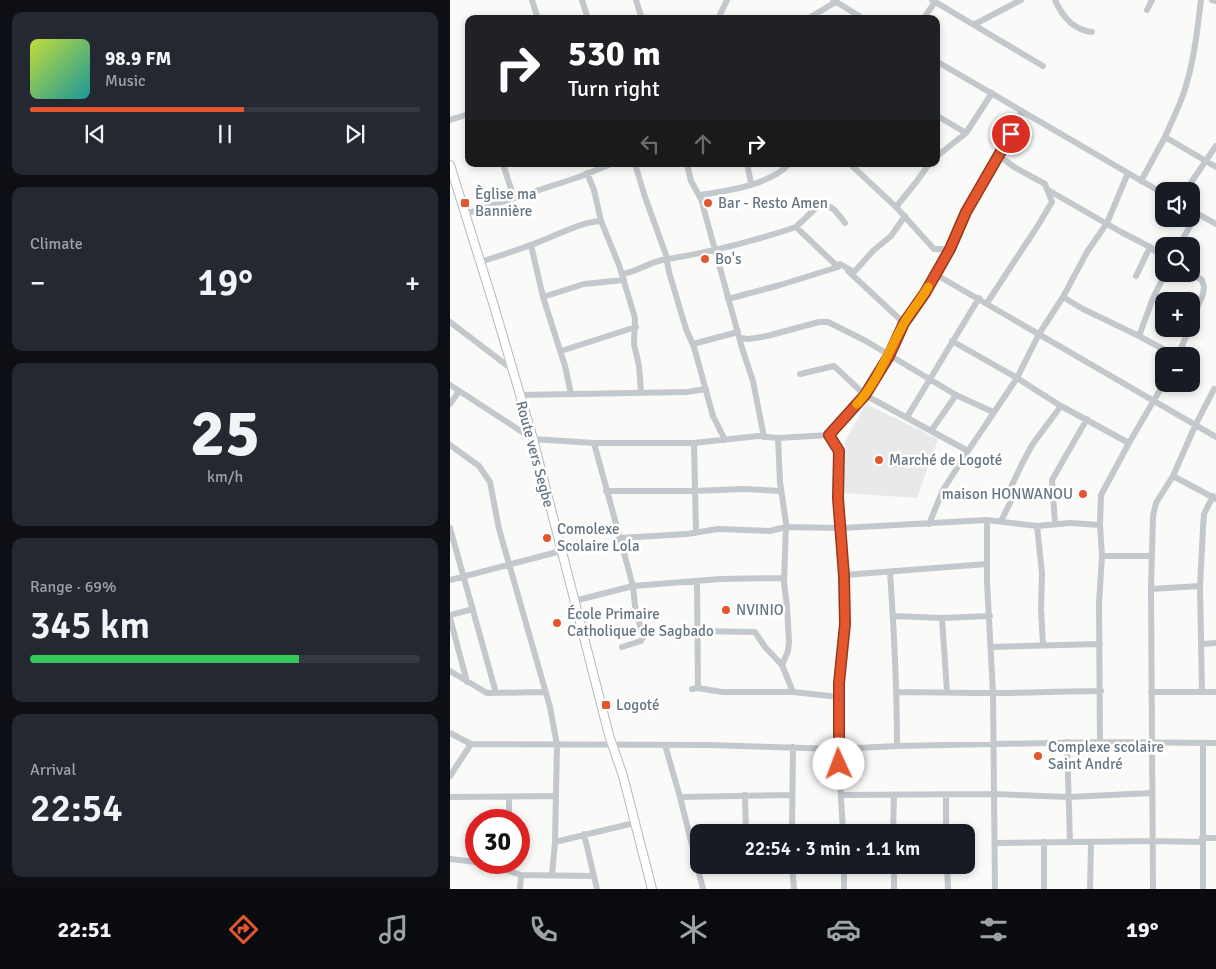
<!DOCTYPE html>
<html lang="en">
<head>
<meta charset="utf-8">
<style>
	:root { --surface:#171b24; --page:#242831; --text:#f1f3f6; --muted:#9ea1a6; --line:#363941; --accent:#e4572e }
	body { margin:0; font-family:Signika,sans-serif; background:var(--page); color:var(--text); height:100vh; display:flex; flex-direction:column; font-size:19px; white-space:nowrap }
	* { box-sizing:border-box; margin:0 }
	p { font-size:16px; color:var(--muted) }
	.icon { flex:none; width:28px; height:28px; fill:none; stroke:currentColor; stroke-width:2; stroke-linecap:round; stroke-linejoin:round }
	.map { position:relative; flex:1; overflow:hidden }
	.panel { display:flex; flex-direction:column; gap:12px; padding:12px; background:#0d0f14; width:450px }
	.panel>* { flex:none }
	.banner { position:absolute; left:15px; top:15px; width:475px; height:152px; border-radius:10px; box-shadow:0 2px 8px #0003; background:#202124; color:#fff; overflow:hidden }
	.controls { position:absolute; left:705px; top:182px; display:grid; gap:10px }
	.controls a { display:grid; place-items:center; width:45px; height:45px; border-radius:10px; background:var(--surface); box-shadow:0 2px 8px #0003; font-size:25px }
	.speed { position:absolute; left:15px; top:809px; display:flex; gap:10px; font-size:25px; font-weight:700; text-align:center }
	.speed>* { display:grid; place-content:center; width:65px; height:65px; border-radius:50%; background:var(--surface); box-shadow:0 2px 8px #0003; line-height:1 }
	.speed .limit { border:8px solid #d22; background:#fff; color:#111 }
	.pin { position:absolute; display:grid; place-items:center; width:42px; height:42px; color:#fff; margin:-21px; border:2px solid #fff; border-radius:50%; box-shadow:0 1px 5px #0007 }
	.me { position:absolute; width:55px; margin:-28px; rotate:358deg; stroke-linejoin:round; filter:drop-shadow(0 0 4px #0008) }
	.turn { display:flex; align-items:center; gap:18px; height:105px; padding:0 20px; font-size:22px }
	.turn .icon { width:65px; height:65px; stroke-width:2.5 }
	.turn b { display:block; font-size:35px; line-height:42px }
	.lanes { display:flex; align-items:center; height:48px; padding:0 20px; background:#0003; justify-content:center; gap:25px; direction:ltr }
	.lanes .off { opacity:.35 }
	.big { font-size:38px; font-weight:600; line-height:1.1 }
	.panel .widget { flex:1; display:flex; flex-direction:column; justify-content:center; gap:8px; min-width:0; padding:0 18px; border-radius:10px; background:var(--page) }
	.panel .dial { align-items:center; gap:0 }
	.dial b { font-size:65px; line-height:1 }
	.song { display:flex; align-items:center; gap:15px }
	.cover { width:60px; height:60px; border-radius:8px; background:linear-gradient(135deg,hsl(70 70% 55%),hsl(180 70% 35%)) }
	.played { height:5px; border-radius:2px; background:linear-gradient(90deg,var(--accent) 55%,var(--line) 55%) }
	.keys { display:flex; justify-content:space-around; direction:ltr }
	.heat { display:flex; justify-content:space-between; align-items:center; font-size:28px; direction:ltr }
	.charge { height:8px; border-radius:4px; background:linear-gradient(90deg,#34c759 69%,var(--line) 0) }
	.trip { position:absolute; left:240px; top:824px; width:285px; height:50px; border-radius:10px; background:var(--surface); box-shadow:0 2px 8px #0003; font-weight:600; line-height:50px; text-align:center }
	.menu { display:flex; height:80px; justify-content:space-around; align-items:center; background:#090b0e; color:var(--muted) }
	.menu .icon { width:35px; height:35px }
	.menu .on { color:var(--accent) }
	.menu b { font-size:22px; color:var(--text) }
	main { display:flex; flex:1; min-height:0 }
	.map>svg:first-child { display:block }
	.built { fill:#e8e9e9 }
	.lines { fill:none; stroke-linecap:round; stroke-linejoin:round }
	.major-casing { stroke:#b5babe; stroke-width:10 }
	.minor { stroke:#c3c8cc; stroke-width:6 }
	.major { stroke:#fff; stroke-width:8 }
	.route-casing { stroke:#94391e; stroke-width:12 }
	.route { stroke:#e4572e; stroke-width:9 }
	.slow { stroke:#f59e0b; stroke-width:9 }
	.poi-dot { fill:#e4572e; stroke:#fff; stroke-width:2 }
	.labels { text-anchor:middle; stroke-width:5; stroke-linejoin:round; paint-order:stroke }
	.poi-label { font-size:15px; fill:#657683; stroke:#fff; text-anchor:start }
	.street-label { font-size:15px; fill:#657683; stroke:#fff }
</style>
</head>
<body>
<main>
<section class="panel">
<div class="widget">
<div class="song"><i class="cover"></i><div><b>98.9 FM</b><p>Music</p></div></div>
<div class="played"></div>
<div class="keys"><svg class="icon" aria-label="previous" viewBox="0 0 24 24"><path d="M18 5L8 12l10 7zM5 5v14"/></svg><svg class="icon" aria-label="pause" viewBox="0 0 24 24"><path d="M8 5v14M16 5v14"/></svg><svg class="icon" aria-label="next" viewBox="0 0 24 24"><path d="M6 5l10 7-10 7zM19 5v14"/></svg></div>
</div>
<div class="widget"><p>Climate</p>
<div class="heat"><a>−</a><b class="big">19°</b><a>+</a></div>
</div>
<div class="widget dial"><b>25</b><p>km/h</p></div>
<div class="widget"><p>Range · 69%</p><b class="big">345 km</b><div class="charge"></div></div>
<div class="widget"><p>Arrival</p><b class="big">22:54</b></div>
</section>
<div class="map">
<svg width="766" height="889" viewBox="0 0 766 889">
	<rect width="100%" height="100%" fill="#fafaf8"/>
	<path class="built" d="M416,404L488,439L467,498L394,493L395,441Z"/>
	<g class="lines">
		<defs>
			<path id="major" d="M0,165L44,306L83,439L159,735L173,776L202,889"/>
		</defs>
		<use href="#major" class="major-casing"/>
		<path class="minor" d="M82,0L88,19
			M132,0L138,19
			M186,0L192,19
			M383,0L414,19
			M482,0L593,66
			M605,0C612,16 624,30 642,32
			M751,0C747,31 744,64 733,95C728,109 721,123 715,137L766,167
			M762,0L766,1
			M697,10L702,0
			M268,19L277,0
			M357,19L386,2
			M473,19L485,2
			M525,24L571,0
			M486,61L714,194
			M486,115L516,133
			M0,120L19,114
			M486,157L516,133L542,93
			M53,164L64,198
			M185,164L195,197L216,255L219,272L236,329L244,347L263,416L275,440
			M237,164L241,181L251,199L292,348L303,381L314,437
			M297,164L301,183
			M400,164L446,207L484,249H500
			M137,173L144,190L151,221L169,265L185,318L184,344L189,366L191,392
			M691,181L715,137
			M598,190L671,232L700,247L714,258
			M737,191L742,181L766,146
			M249,195C277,191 320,185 339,164
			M446,207L467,181L479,164
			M741,210L766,224
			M15,214L129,177L161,164
			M346,227L369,205C382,203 388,214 395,223
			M81,245L93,297L115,366L121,394
			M729,246L747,213
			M30,262C52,255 75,248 96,239C114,232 132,222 151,221
			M398,271L454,323
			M172,274C187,272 198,263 212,260C256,253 304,241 346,227L388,267L390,264L404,272L424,250L441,236L455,216
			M485,274L766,437
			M715,274L703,298L689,336L726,356
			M741,274L752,280L754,287L753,294L741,323
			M686,276L700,247
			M93,297L134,284L174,280
			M613,297L633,309L689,336
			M278,299L330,285L388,267
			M537,303L587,227L602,202L595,184L564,167L548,155
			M0,322L63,370
			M290,338L299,339L317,336L369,322H378L416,341L506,395L543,412
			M502,341L567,378L611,406L679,443
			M243,344L288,332
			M111,351L186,327
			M728,356L739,329
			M350,374L384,366L415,395L518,451
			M0,385L83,439L144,443H244L308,436L328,438L379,435L415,395L439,355L454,323L475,293L500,249L516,212L561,134L572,111
			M70,395L237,392L256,389
			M0,404L9,391
			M457,417L529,298
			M481,431L506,395
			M379,435L389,451L388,498L394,575L395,624L389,683L388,749L393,832
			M328,438L330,482L336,523L334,583L337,606L339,642L338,651L332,665
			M144,443L183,586L185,606L193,637L191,641L172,647
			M244,443L246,533
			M0,445L29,466L40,482L49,529L100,707L107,745L105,842L102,875
			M723,476L766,499
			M156,491H244L293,489L331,491
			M537,520V582L543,693L545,889
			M551,521L561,501V487L572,464L582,445L611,406
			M605,523L602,480L637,419
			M479,524L493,490L518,451L567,378L589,334L613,297L637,252L657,223L678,173
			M650,525L651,495L679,443L714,383
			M587,526L592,573L591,609L593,645
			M0,528L46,693
			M169,538L237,534L268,529L320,531L336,527L391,528L537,520L587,526L620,523L650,525L652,556L649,603L650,742
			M652,556H701
			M440,572C444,630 447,688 447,746
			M394,575L537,564
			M0,580L111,551
			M247,582L248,688
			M701,589L750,586
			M124,601L183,586L270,579L334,578
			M0,615L23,609
			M443,616L492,618L540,616
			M0,618L17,682
			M492,618L497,692
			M247,631L305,632L315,647L332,665L343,692
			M752,644L766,643
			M541,647L650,644
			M0,671L37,693L95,692
			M242,689L248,688L272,692H343L390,697
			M447,692C479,692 511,693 543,693C579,693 615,691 651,691
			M701,692H766
			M752,692L750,586L753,528L754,514L763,496
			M0,733L21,744L259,745L388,749L447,746L650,742L766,743
			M617,742L620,842
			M215,745L230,797L253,889
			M0,776L21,744
			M295,795L296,832
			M391,795L544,794L619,797L702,793
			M496,795V832
			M0,797L106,796
			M59,797V820
			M230,797L341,795
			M342,832L343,747
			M443,832L444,795
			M25,834L26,838
			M134,834L147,889
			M752,838H766
			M105,842L184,823
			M594,842V889
			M545,843L702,841L752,842
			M0,859L26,862
			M32,862L71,875L144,876
			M60,862V871
			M318,865L342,869
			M394,865V889
			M444,865V889
			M497,865L498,889
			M246,866L260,865
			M342,866L344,889
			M70,889L71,875
			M640,889L641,842
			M703,889L701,589L703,516L706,503L723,476L745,426L764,389
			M753,889V743"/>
		<use href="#major" class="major"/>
	</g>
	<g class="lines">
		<defs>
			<path id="route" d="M389,764V683L395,624L394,576L388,498L389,451L379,435L415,395L439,356L454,323L475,293L500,249L516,212L561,134"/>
		</defs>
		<use href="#route" class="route-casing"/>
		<use href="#route" class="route"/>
		<path class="slow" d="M407,404C428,381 439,350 454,323C461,311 471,300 478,287"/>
	</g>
	<g class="poi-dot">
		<rect x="10" y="198" width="10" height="10" rx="2.5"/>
		<circle cx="258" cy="203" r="5"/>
		<circle cx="255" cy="259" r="5"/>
		<circle cx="429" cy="460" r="5"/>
		<circle cx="633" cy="494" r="5"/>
		<circle cx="97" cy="538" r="5"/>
		<circle cx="276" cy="610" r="5"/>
		<circle cx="107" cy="623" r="5"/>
		<rect x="151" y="700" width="10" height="10" rx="2.5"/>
		<circle cx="588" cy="756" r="5"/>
	</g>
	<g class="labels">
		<g class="poi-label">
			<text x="25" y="199">Èglise ma<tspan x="25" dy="17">Bannière</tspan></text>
			<text x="268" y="208">Bar - Resto Amen</text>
			<text x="265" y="264">Bo's</text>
			<text x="439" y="465">Marché de Logoté</text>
			<text x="623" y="499" text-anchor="end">maison HONWANOU</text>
			<text x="107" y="534">Comolexe<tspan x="107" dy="17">Scolaire Lola</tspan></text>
			<text x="286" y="615">NVINIO</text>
			<text x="117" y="619">École Primaire<tspan x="117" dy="17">Catholique de Sagbado</tspan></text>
			<text x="166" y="710">Logoté</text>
			<text x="598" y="752">Complexe scolaire<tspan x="598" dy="17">Saint André</tspan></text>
		</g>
		<g class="street-label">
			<text transform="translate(85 454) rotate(75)" y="5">Route vers Segbe</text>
		</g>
	</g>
</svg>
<div class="controls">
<a><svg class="icon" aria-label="sound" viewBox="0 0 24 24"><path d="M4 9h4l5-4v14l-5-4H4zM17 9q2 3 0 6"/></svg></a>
<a><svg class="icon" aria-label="search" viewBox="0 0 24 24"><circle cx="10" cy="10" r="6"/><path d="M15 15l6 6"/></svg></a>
<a>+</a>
<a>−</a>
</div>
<div class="speed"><div class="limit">30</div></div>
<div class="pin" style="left:561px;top:134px;background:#d93025"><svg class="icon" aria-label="arrive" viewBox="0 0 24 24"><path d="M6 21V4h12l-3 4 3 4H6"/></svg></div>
<svg class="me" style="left:389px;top:764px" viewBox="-20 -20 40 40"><circle r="19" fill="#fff"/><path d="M0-13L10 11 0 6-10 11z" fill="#e4572e"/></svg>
<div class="trip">22:54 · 3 min · 1.1 km</div>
<div class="banner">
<div class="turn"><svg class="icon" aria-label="right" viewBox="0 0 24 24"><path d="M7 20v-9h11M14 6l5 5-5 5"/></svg><div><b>530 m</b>Turn right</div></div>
<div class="lanes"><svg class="icon off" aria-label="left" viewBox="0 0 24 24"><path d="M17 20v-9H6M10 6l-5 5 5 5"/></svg><svg class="icon off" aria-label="ahead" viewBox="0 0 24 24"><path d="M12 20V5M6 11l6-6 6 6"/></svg><svg class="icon" aria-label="right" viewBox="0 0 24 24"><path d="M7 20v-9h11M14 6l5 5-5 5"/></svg></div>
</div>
</div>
</main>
<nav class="menu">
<b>22:51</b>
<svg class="icon on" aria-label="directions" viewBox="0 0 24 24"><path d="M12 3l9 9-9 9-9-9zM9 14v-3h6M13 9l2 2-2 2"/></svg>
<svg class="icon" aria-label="music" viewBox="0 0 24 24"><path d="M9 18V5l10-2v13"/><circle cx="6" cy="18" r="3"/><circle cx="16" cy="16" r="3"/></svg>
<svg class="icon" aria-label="phone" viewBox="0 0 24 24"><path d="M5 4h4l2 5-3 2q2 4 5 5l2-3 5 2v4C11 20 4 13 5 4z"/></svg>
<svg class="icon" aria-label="climate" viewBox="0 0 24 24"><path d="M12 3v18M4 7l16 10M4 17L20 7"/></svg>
<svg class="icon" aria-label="car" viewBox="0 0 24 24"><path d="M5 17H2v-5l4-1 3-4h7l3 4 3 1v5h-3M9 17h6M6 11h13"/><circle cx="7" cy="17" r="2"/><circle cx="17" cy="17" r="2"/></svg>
<svg class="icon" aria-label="filters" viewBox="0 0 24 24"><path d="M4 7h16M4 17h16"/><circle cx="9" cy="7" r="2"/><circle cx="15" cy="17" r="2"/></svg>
<b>19°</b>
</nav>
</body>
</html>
